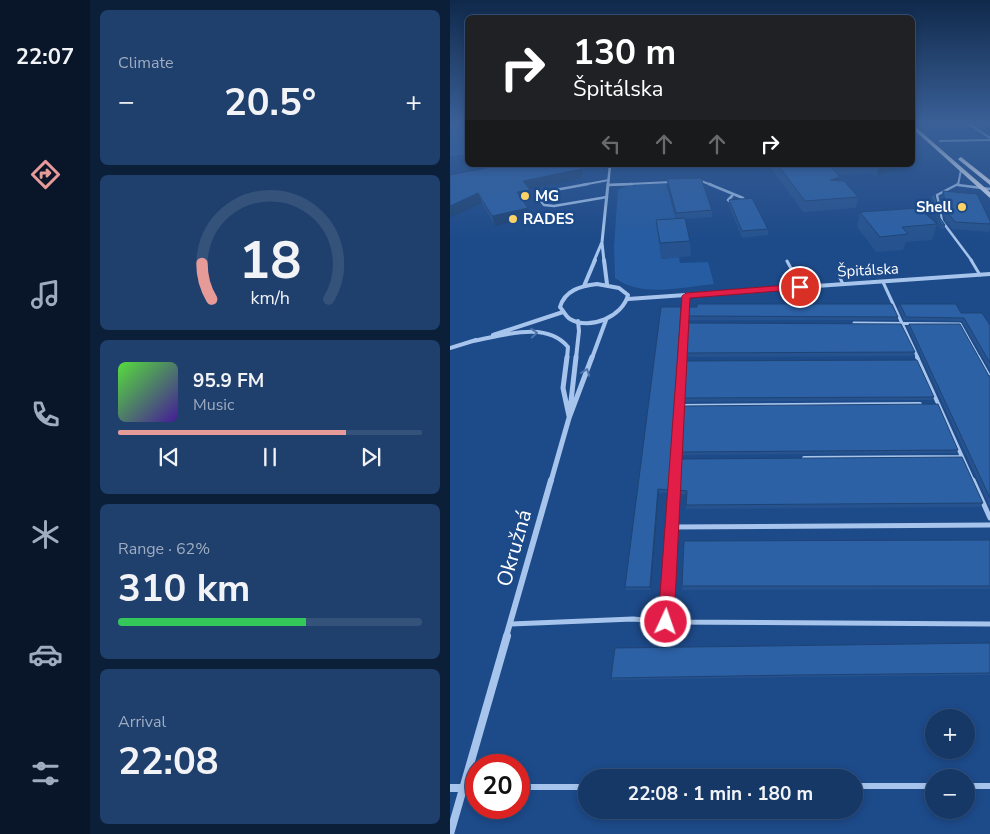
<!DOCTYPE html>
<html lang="en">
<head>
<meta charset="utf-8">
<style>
	:root { --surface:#163867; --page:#1f3f6d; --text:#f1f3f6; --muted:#9eacc0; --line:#35527b; --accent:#e69b98 }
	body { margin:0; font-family:"Nunito Sans",sans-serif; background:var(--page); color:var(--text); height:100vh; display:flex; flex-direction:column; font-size:19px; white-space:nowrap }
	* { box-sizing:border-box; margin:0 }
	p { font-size:16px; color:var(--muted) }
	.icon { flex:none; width:28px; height:28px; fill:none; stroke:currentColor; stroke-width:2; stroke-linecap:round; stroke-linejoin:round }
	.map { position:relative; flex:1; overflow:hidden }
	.details { display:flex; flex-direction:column; gap:10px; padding:10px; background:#0c1f39; width:360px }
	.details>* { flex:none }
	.guide { position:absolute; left:15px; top:15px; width:450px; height:152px; border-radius:8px; box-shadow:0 2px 8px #0003,0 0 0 1px var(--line); background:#202124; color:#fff; overflow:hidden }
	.controls { position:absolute; left:475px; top:709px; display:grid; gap:10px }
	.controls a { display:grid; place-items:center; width:50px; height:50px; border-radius:50%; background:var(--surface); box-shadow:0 2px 8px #0003,0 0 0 1px var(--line); font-size:25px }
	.speed { position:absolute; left:15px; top:754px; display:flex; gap:10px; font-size:25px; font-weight:700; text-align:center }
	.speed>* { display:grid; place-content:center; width:65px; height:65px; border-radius:50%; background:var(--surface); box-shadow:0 2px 8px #0003,0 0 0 1px var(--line); line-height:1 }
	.speed .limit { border:8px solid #d22; background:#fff; color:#111 }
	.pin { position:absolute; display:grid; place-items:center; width:42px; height:42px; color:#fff; margin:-21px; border:2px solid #fff; border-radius:50%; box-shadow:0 1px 5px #0007 }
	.me { position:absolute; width:55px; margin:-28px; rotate:3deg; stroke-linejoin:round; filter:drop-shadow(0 0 4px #0008) }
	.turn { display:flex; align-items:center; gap:18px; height:105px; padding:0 25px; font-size:22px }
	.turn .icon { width:65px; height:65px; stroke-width:2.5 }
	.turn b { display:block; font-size:35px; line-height:42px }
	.lanes { display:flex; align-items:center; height:48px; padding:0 25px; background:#0003; justify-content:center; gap:25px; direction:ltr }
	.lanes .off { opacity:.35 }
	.big { font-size:38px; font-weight:700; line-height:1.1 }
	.details .card { flex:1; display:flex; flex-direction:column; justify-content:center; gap:8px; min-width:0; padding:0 18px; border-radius:8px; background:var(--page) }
	.details .dial { align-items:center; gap:0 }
	.dial svg { height:130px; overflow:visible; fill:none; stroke:var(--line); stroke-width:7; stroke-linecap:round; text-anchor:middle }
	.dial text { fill:var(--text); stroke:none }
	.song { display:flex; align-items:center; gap:15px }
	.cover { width:60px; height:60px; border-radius:8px; background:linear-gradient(135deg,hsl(110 70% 55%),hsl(260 70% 35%)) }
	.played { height:5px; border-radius:2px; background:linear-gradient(90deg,var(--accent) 75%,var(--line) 75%) }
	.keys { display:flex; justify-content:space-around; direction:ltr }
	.heat { display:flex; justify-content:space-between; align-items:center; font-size:28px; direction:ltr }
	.charge { height:8px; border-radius:4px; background:linear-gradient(90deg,#34c759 62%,var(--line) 0) }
	.trip { position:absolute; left:128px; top:769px; width:285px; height:50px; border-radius:25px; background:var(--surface); box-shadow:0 2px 8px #0003,0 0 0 1px var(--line); font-weight:700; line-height:50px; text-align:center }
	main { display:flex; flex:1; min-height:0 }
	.tab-bar { display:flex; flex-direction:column; width:90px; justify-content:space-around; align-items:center; background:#091629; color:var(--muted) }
	.tab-bar .icon { width:35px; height:35px }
	.tab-bar .current { color:var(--accent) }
	.tab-bar b { font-size:22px; color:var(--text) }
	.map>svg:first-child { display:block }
	.green { fill:#265ca1 }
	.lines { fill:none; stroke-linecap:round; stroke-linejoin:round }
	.lane-far5 { stroke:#a7c5ec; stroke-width:2 }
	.lane-far4 { stroke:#a7c5ec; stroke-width:2.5 }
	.lane-far3 { stroke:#a7c5ec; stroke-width:3 }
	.lane-far2 { stroke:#a7c5ec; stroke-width:4 }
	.lane-far1 { stroke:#a7c5ec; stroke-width:5 }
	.lane { stroke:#a7c5ec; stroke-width:6 }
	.street-far5 { stroke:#a7c5ec; stroke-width:2.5 }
	.street-far4 { stroke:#a7c5ec; stroke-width:3 }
	.street-far3 { stroke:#a7c5ec; stroke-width:4 }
	.street-far2 { stroke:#a7c5ec; stroke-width:5 }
	.street-far1 { stroke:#a7c5ec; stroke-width:6 }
	.street { stroke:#a7c5ec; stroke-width:8 }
	.primary { fill:#ecf3ff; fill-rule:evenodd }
	.wall { fill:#26538f }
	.shaded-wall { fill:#1f4474 }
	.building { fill:#2c61a6; stroke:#1f4474 }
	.oneway { stroke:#4d75ac }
	.route { fill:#e11d48; stroke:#92132f }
	.poi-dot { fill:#fbd266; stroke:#1d4a89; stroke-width:2 }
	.labels { text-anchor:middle; stroke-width:5; stroke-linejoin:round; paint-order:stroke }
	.far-poi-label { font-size:15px; font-weight:bold; fill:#fff; stroke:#1d4a89; text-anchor:start }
	.far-street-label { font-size:15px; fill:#fff; stroke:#1d4a89 }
	.near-street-label { font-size:21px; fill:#fff; stroke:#1d4a89 }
</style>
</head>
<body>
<main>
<nav class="tab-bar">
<b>22:07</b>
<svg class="icon current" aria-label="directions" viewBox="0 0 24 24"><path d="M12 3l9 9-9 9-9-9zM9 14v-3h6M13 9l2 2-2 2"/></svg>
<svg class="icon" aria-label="music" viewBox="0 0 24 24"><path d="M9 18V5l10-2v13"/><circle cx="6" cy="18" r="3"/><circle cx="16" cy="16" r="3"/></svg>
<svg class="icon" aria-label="phone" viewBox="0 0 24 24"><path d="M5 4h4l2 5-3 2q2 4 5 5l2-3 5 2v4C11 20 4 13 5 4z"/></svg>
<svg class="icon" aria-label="climate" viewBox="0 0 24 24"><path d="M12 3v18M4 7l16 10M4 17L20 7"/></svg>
<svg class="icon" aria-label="car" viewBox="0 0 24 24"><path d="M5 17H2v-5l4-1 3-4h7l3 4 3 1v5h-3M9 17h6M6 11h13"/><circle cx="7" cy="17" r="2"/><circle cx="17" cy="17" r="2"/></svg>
<svg class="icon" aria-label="filters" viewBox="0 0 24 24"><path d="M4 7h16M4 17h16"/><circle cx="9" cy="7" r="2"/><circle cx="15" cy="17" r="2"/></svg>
</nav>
<section class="details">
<div class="card"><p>Climate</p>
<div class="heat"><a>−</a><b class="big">20.5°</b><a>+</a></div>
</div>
<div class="card dial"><svg viewBox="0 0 100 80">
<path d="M14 69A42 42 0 1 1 86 69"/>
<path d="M14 69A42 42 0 0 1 8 47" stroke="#e69b98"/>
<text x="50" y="56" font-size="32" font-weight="700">18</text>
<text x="50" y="72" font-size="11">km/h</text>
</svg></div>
<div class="card">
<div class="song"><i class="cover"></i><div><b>95.9 FM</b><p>Music</p></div></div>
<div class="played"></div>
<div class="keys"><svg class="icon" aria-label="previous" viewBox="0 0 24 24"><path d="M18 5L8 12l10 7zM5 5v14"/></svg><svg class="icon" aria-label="pause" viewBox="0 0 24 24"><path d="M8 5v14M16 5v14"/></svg><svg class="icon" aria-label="next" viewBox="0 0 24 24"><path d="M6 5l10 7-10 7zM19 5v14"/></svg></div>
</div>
<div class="card"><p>Range · 62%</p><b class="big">310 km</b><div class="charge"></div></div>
<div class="card"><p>Arrival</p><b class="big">22:08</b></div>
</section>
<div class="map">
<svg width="540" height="834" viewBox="0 0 540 834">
	<rect width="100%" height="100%" fill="#1d4a89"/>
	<path class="green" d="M0,124H11L17,133V154L0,157Z
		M216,183L226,220L211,259L229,257L230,263L258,262L264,284C233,287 192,298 165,278L164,246L168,190L177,186Z"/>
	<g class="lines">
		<path class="lane-far5" d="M519,124L540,138
			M490,141L540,140
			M248,180L262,185
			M132,185L159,180
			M158,185L221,182
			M508,185L511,170"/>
		<path class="lane-far4" d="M138,184L89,193L87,196L94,205L104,206L157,197
			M259,184L293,198L296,202
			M508,184L487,195L492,221L522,261
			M158,185L182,184
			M508,185L540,189
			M282,196L278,200L282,203"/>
		<path class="lane-far3" d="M521,260L530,275
			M337,261L351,287
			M388,274L393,284
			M433,282L468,358
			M404,323L510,324L529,358
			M232,358L236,296"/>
		<path class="lane-far2" d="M467,357L523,481
			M528,357L540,378
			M229,406L470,404
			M354,458L512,457
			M225,481L232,357"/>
		<path class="lane-far1" d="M523,480L540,518
			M221,527L540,525
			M216,622L225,480
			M61,624L183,619L216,622L540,624"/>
		<path class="lane" d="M404,786H484
			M516,786H540
			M69,787H136
			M13,788H26"/>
		<path class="street-far5" d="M158,185L160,165"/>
		<path class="street-far4" d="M152,243L154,261
			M144,261L152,242L158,184"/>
		<path class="street-far3" d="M154,260L157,284
			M147,284L169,288L178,295C173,316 140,331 120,319C116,317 113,310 110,307C115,290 131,286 147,284Z
			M134,286L145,260
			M178,299L540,274
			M43,335L113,312
			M23,341C52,336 96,320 118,347L117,358
			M0,348L26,340
			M126,358L129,331L128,321
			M142,358L156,320"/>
		<path class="street-far2" d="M117,357L113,388L119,416
			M120,410L126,357
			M101,481L119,418L142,357"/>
		<path class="street-far1" d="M56,637L101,480"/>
		<path class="street" d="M0,788H13
			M0,834L57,636"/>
		<path class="primary" d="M462,124L540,192V198L462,128Z
			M511,157L540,180V185L509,160L508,159Z"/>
	</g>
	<path class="wall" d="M536,124H540V130Z
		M30,165H127L133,178L79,189L82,199L73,201L81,218L45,226L32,203L0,218L33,168Z
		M319,165H457L456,166L427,176L420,173L389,175L390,177V181L408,197L406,208L353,212Z
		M217,179L262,210V217L235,219L240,241L241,256L211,259L206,220L226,219L218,185Z
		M493,191L540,221V228L539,232L502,229L495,220L491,198Z
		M481,195L490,218L495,225L494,229L490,228L480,198Z
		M279,200L318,229V235L292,238L279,206Z
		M410,212L487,224L482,240L456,242L453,250L426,252L407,227Z
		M450,304L511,313L540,325V370L512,321L454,320L448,307Z
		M231,307L220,493H209L201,590H176L175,587Z
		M238,316L448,317L447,320H238Z
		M459,324L540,376V507L458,327Z
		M465,352L463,356L236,357L235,353Z
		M484,397L482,400L233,402V398Z
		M508,450L506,453L230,455V452Z
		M228,490L533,503L530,507L236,509V494H228Z
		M540,540V589L232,590V586Z
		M540,643V675L345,677L162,680L161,678Z"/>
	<path class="shaded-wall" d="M429,165H457L456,166L427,176Z
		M131,169L133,178L75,190L73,181Z
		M390,177L388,188L380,180Z
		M80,190L82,199L70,202L67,192Z
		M28,193L32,203L0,218V206Z
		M78,208L81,218L45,226L42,216Z
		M231,307L232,311L220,493L219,490Z
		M208,489L209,493L201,590L200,587Z"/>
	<path class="building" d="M34,165H127L131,169L73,181L80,190L67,192L78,208L42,216L28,193L0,206V175L36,168Z
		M328,165H384H380L390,177L380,180L394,181L408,197L355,201Z
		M251,178L262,210L226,213L217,179Z
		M493,191L527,194L540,221V224L505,222L497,212Z
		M481,195H485L490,218L495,225H491Z
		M302,198L318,229L292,231L279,200Z
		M469,208L487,224L452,227L458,234L430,237L410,212Z
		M235,218L240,241L210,243L206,220Z
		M247,304H442L448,317L238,316V307H247Z
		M450,304H506L511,313H532L540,325V363L514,318L456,317Z
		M211,307H231L219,490L208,489L200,587H175Z
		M237,323L451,324L465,352L235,353Z
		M459,324H510L539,376H540V498Z
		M467,360L484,397L233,398L235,361Z
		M488,404L508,450L230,452L232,406Z
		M512,457L533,503L236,505L237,491L228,490L229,459Z
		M540,540V586H232L234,541Z
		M540,643V673L345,675L161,678L165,648Z"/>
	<defs><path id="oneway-chevron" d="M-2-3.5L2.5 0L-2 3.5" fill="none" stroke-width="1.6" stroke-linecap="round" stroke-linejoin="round" transform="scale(1.25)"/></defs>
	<g class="oneway">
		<use href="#oneway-chevron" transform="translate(84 333) rotate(-4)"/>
		<use href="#oneway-chevron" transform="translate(136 372) rotate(-70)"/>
	</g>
	<linearGradient id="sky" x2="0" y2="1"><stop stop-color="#10294b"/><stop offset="0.51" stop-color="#3a6097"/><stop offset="1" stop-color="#3a6097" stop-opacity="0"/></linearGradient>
	<rect width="540" height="241" fill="url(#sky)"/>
	<path class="route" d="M350,284L355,287L354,289L240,298L224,622L222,627L216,630L211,627L208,622L232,296L236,293Z"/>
	<g class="poi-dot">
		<circle cx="75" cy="196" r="5"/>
		<circle cx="512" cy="207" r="5"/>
		<circle cx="63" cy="219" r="5"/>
	</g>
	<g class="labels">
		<g class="far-poi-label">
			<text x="85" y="201">MG</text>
			<text x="502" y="212" text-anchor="end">Shell</text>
			<text x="73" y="224">RADES</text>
		</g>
		<g class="far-street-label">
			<text transform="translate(418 270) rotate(-3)" y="5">Špitálska</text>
		</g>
		<g class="near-street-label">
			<text transform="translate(64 548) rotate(-74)" y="7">Okružná</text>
		</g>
	</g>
</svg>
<div class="controls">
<a>+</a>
<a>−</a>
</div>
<div class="speed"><div class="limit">20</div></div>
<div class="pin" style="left:350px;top:287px;background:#d93025"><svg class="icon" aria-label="arrive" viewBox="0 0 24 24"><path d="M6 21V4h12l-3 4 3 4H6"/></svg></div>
<svg class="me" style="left:216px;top:622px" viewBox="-20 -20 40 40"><circle r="17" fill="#e11d48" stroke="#fff" stroke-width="3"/><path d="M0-11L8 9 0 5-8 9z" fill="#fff"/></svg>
<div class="trip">22:08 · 1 min · 180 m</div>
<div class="guide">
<div class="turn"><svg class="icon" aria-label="right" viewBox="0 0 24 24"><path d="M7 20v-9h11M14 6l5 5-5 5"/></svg><div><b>130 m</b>Špitálska</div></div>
<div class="lanes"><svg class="icon off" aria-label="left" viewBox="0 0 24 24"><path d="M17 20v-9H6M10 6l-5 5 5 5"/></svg><svg class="icon off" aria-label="ahead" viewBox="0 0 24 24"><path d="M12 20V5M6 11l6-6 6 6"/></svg><svg class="icon off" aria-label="ahead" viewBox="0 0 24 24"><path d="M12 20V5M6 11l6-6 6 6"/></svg><svg class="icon" aria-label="right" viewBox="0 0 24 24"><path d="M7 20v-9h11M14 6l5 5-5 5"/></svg></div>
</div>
</div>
</main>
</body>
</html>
